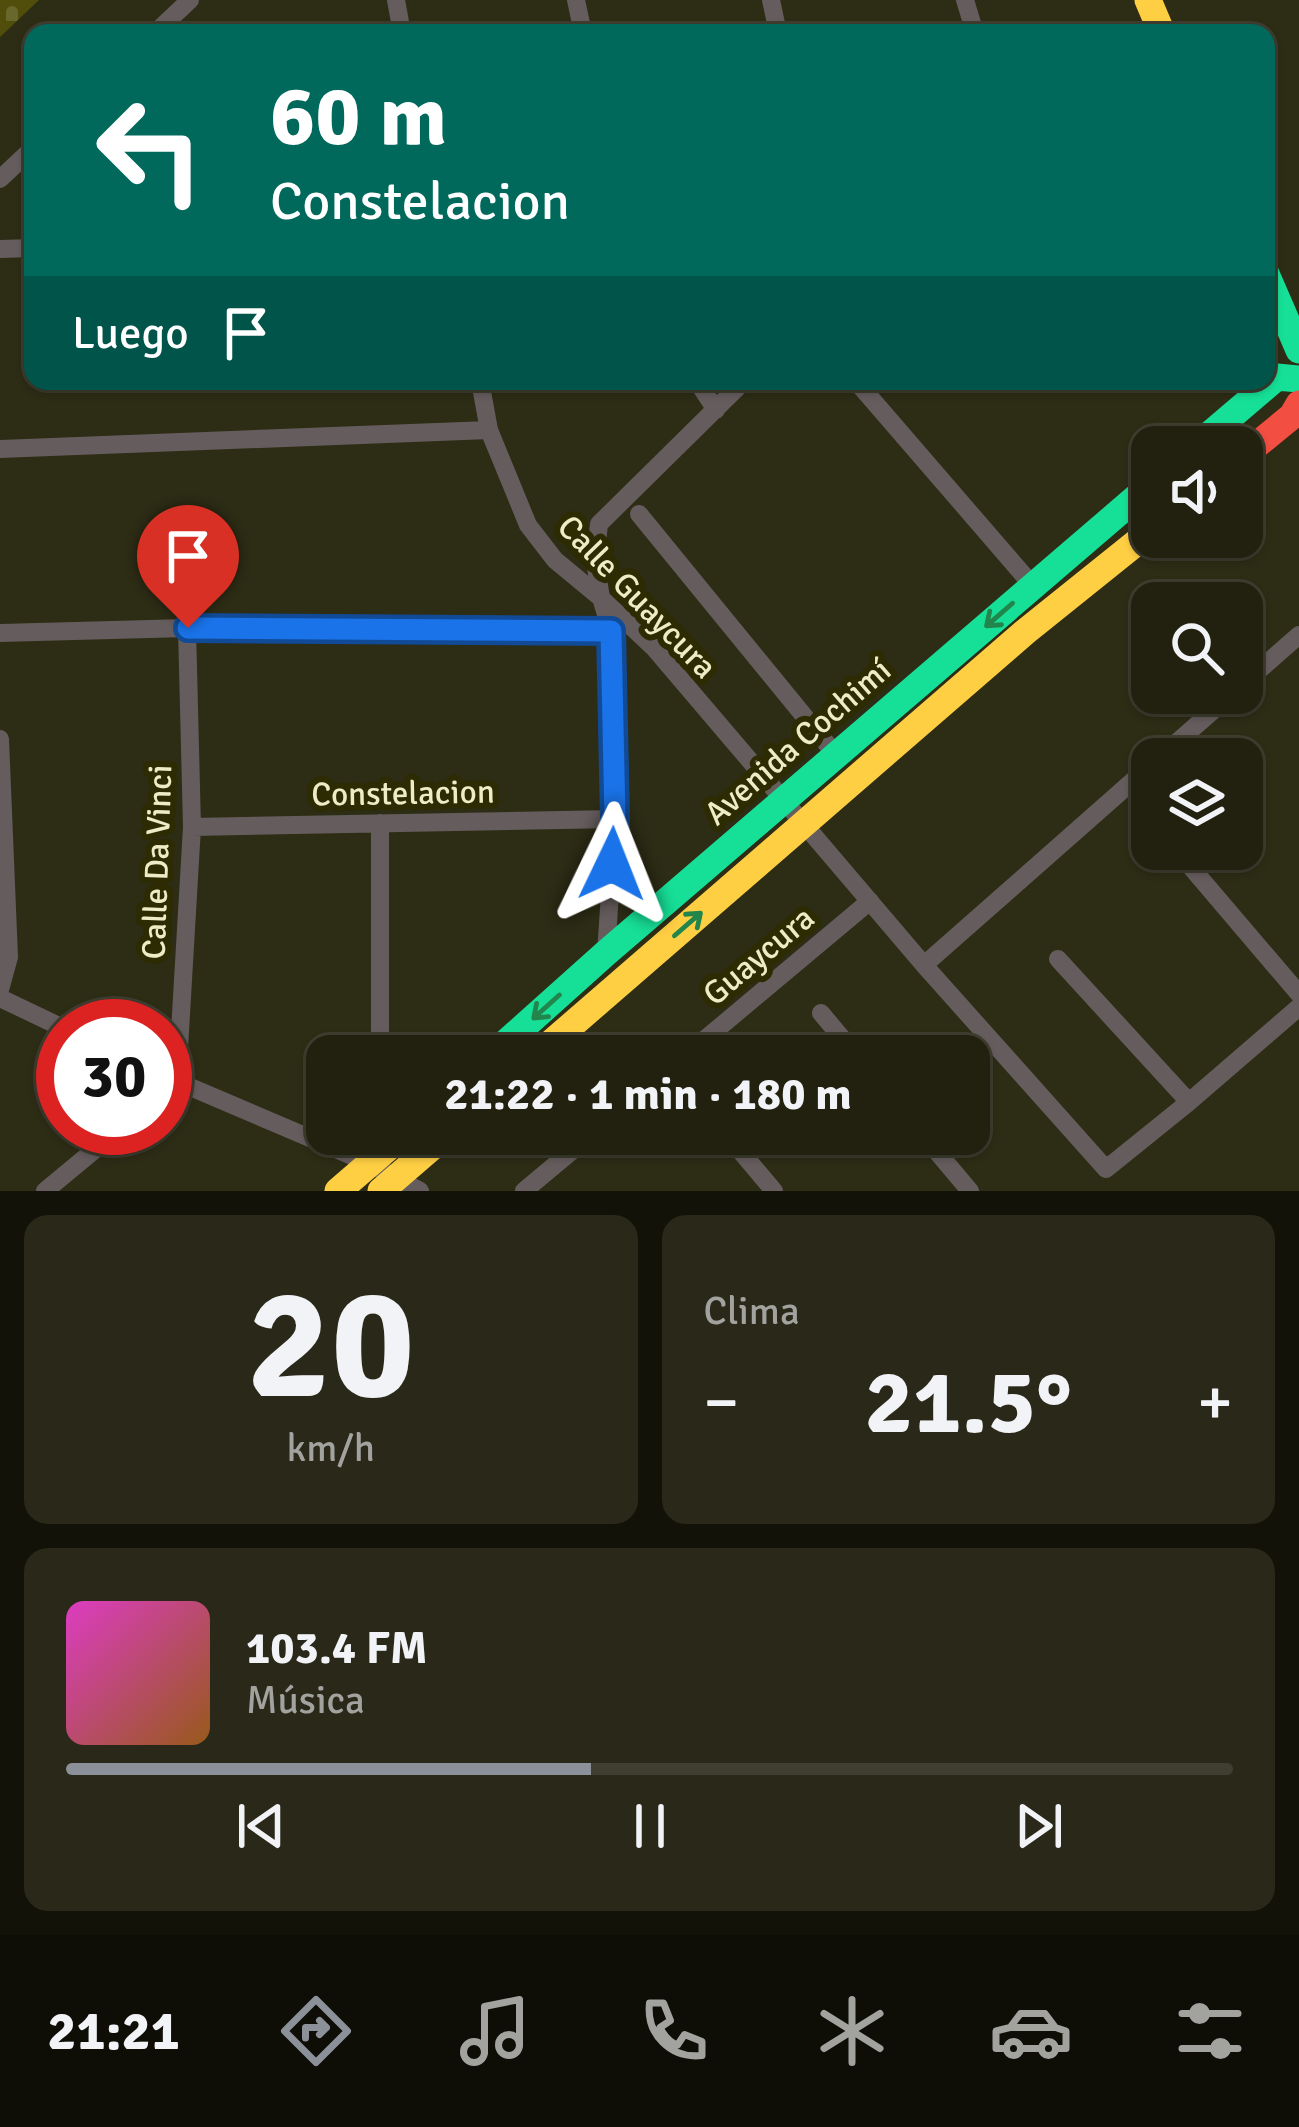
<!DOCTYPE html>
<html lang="es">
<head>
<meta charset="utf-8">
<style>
	:root { --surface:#222110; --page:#2a2919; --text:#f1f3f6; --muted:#a2a39f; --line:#3f3e30; --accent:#8c9099 }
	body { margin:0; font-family:Signika,sans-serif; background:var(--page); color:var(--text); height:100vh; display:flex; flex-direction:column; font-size:45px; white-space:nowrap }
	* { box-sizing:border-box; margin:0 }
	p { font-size:39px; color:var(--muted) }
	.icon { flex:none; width:66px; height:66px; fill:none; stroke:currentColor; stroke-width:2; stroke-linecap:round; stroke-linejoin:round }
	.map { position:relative; height:1191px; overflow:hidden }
	.panel { display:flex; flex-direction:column; gap:24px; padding:24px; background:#131209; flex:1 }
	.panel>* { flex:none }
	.hud { position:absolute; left:24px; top:24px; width:1251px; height:366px; border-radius:24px; box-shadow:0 3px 9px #0004,0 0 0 3px var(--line); background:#00695c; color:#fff; overflow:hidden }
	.fabs { position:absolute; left:1131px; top:426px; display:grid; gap:24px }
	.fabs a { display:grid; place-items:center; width:132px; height:132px; border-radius:24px; background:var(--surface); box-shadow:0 3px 9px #0004,0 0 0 3px var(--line); font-size:60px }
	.speed { position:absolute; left:36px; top:999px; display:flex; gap:24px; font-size:60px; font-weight:700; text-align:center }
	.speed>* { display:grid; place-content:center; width:156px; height:156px; border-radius:50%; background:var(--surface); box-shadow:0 3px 9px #0004,0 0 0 3px var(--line); line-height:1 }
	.speed .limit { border:18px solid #d22; background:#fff; color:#111 }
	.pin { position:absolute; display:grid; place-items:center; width:102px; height:102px; color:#fff; margin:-123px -51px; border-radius:50% 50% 50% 0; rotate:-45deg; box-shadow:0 0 12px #0007 }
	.pin .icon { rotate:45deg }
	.me { position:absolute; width:132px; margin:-66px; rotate:2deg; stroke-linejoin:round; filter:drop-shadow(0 0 9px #0008) }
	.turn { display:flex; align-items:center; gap:42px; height:252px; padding:0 48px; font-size:54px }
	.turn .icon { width:156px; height:156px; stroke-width:2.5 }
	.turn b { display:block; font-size:84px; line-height:102px }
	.then { display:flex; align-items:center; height:114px; padding:0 48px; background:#0003; gap:24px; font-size:45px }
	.big { font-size:90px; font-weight:800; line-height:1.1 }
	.panel .card { flex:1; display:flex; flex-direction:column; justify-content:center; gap:18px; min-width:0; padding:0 42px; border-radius:24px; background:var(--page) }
	.panel .dial { align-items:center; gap:0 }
	.dial b { font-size:156px; line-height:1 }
	.song { display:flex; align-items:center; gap:36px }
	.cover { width:144px; height:144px; border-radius:18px; background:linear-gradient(135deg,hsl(310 70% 55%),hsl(30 70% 35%)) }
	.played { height:12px; border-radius:6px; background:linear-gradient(90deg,var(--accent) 45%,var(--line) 45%) }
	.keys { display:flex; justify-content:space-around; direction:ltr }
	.heat { display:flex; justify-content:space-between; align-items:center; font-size:66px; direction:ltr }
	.panel .tiles { flex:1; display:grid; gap:24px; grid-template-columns:1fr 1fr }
	.card:last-child { grid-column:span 2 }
	.trip { position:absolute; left:306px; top:1035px; width:684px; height:120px; border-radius:24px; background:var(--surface); box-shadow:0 3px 9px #0004,0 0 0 3px var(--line); font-weight:800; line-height:120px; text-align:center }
	.dock { display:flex; height:192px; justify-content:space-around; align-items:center; background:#0e0d06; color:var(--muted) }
	.dock .icon { width:84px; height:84px }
	.dock .current { color:var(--accent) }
	.dock b { font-size:54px; color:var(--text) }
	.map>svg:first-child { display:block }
	.cemetery { fill:url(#cemetery-stones) }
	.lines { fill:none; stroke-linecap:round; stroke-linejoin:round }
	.street { stroke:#655c5d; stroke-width:18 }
	.fast { stroke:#16e098; stroke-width:27 }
	.slow { stroke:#ffcf43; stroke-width:27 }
	.jam { stroke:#f24e42; stroke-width:27 }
	.oneway { stroke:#22864c }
	.route-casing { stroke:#114b97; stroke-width:30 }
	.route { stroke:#1a73e8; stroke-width:21 }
	.labels { text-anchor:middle; stroke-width:12; stroke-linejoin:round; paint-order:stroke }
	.street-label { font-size:33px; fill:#ececc6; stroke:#2d2b01 }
</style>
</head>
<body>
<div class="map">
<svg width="1299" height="1191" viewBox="0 0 1299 1191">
	<defs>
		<pattern id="cemetery-stones" width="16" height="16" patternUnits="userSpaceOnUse" patternTransform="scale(3)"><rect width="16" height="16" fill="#504e0a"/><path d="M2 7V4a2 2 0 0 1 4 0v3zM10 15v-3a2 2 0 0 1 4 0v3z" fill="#69682c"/></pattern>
	</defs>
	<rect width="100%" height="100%" fill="#2d2c15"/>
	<path class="cemetery" d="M0,0H39L0,37Z"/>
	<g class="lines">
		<path class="street" d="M396,0L402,33
			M576,0L583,33
			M771,0L778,33
			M965,0L975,33
			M155,33L190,0
			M0,179L33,148
			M0,249L33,248
			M480,381L489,430L528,525L555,560L601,598L654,648L924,965L1106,1169L1189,1102L1299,1007
			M697,381L716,410
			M856,381L1033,586
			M0,449L489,430
			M639,514L836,755
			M0,633L187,628L611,631
			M1242,685L1299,635
			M0,739L9,957L0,990
			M1158,759L1233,693
			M380,823V1056
			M192,827L615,819
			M1190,866L1299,994
			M606,953L615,819L611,631L601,598L595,561L599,524L744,381
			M1058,959L1189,1102
			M924,965L1152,764
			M0,998L63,1028
			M821,1013L857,1056
			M685,1056L870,901
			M169,1078L371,1164L420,1191
			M165,1091L177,1082L192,827L187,628
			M726,1134L774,1191
			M922,1134L970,1191
			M45,1191L121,1128
			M524,1191L592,1134"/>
		<path class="fast" d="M1266,274L1299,350
			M1195,447L1277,377L1299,379
			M491,1056L606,953L1152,484"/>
		<path class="slow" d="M1148,0L1162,33
			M536,1056L1025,632L1152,530
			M338,1191L404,1134
			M381,1191L447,1134"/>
		<path class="jam" d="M1242,457L1292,416L1299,404"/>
	</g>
	<defs><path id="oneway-shaft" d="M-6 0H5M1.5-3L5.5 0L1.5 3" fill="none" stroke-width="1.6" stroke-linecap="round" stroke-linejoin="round" transform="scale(3)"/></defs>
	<g class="oneway">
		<use href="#oneway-shaft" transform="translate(999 615) rotate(139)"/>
		<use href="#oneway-shaft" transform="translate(688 924) rotate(-41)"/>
		<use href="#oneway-shaft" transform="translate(546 1007) rotate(138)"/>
	</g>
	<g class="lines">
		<defs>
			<path id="route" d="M188,628L611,631L615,819L612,864"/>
		</defs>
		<use href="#route" class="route-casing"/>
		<use href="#route" class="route"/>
	</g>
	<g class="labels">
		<g class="street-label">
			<text transform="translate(638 596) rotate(46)" y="12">Calle Guaycura</text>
			<text transform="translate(797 741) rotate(-41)" y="12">Avenida Cochimí</text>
			<text transform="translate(403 792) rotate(-1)" y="12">Constelacion</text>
			<text transform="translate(156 862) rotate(-88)" y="12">Calle Da Vinci</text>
			<text transform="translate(758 955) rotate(-40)" y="12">Guaycura</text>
		</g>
	</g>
</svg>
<div class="fabs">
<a><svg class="icon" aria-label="sound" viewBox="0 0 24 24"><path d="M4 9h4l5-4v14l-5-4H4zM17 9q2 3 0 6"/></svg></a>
<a><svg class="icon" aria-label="search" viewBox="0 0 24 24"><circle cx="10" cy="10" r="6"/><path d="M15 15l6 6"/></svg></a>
<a><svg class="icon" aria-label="layers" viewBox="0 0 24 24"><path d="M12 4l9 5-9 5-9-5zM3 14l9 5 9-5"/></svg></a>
</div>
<div class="speed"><div class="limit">30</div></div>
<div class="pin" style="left:188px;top:628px;background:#d93025"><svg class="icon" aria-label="arrive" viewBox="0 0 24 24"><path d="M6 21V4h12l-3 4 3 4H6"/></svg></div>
<svg class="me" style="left:612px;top:864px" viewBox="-20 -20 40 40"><path d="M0-17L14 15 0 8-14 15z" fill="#1a73e8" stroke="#fff" stroke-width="4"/></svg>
<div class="trip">21:22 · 1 min · 180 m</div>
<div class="hud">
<div class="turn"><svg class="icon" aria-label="left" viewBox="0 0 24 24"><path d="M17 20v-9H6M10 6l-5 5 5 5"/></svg><div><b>60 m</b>Constelacion</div></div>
<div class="then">Luego<svg class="icon" aria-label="arrive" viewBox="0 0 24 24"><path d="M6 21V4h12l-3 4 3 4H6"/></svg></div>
</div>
</div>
<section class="panel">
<div class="tiles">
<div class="card dial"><b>20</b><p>km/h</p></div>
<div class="card"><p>Clima</p>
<div class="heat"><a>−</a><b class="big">21.5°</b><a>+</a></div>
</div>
<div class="card">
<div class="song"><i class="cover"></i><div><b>103.4 FM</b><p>Música</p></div></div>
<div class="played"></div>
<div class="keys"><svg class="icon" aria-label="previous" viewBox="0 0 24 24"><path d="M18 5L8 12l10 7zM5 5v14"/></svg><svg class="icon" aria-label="pause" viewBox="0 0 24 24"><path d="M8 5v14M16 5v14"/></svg><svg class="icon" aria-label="next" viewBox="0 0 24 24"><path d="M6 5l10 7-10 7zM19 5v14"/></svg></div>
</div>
</div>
</section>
<nav class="dock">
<b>21:21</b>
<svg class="icon current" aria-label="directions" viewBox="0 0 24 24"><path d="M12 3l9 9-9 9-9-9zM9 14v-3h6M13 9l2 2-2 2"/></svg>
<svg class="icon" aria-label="music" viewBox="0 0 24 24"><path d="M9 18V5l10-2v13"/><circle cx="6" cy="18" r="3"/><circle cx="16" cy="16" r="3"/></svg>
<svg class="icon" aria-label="phone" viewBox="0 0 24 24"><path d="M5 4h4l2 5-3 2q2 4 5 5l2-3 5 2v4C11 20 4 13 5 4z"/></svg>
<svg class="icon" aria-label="climate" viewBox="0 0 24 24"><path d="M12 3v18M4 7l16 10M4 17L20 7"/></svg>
<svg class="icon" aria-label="car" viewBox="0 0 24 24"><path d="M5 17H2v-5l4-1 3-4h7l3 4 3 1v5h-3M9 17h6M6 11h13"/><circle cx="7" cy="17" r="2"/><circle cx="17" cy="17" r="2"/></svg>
<svg class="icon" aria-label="filters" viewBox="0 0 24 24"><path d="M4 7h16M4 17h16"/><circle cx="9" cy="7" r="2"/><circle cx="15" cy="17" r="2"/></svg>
</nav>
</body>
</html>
